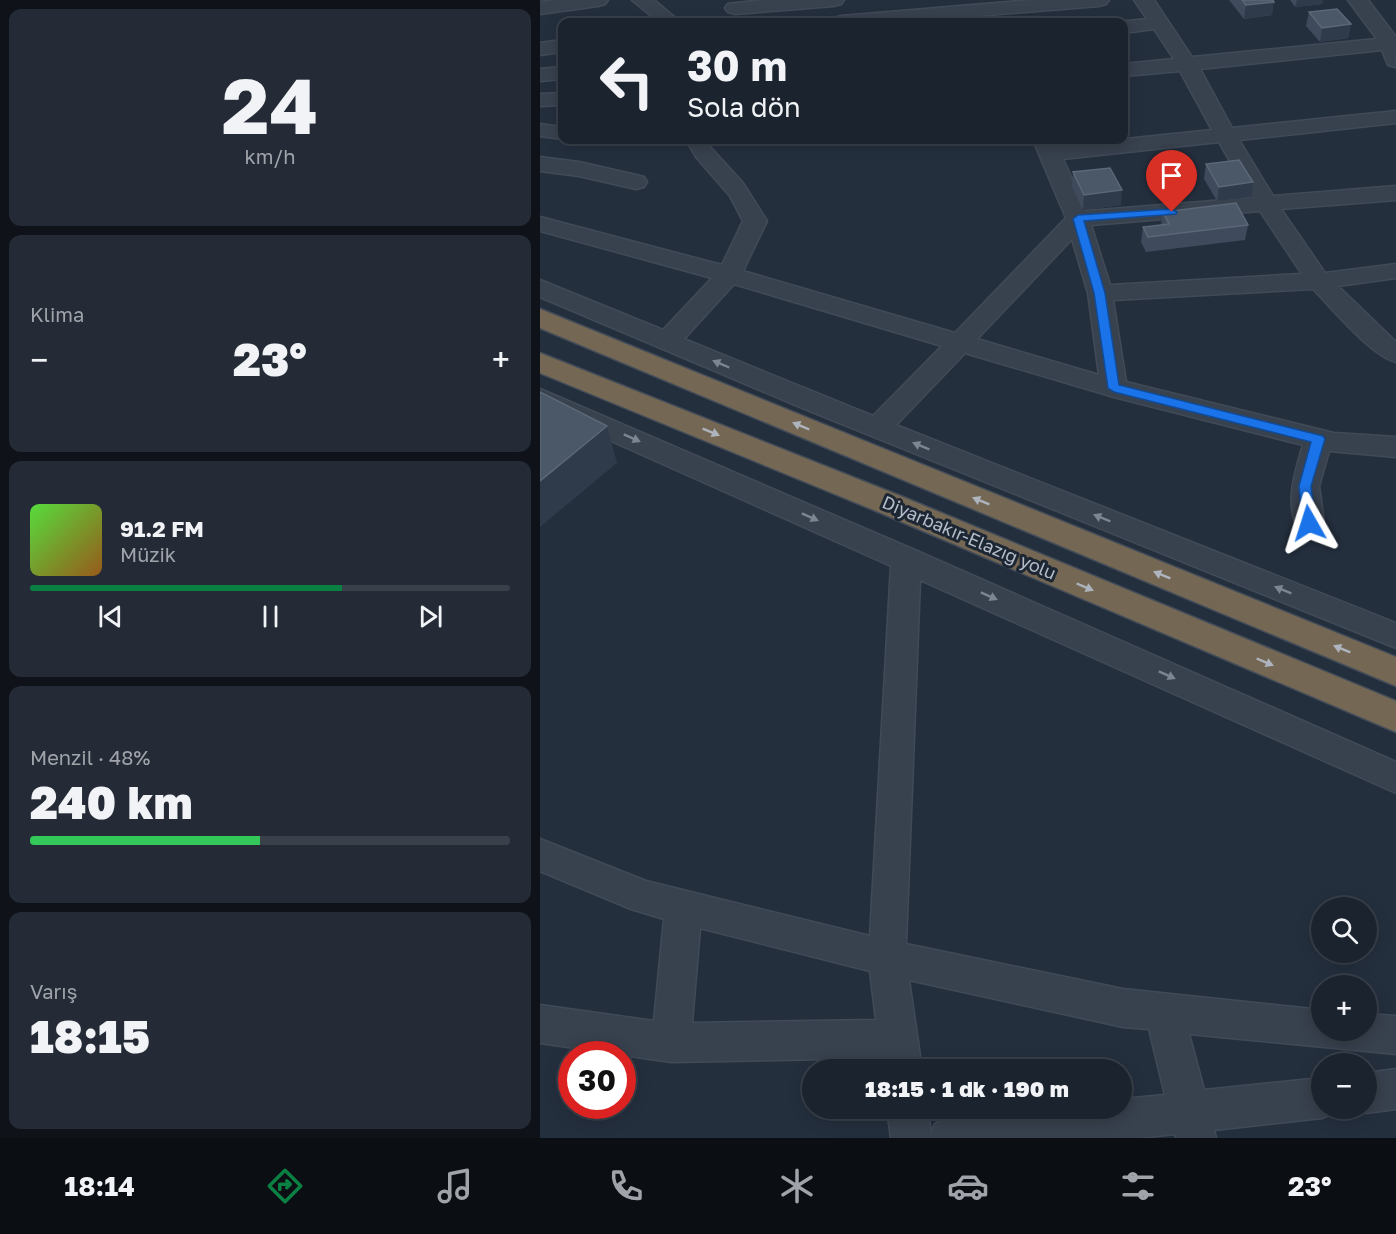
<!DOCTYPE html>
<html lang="tr">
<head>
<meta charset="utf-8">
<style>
	:root { --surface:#1b232e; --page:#242b36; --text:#f1f3f6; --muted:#a0a4aa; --line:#39404a; --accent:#0b8043 }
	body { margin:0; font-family:"Golos Text",sans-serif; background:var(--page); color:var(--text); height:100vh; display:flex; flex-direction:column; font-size:22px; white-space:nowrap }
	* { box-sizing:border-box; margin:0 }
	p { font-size:20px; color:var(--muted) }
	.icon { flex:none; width:33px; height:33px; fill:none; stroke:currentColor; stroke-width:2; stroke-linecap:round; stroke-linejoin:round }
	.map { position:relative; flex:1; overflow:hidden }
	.details { display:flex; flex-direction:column; gap:9px; padding:9px; background:#0f1319; width:540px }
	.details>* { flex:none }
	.top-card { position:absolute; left:18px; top:18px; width:570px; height:126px; border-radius:12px; box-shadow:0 3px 15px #0003,0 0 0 2px var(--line); background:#1b232e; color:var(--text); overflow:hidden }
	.buttons { position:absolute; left:771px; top:897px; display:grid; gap:12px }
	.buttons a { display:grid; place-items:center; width:66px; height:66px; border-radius:50%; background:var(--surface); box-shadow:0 3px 15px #0003,0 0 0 2px var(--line); font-size:30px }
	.speed { position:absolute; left:18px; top:1041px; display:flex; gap:12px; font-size:30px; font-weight:700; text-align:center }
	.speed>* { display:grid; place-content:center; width:78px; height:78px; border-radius:50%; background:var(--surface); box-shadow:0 3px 15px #0003,0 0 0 2px var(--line); line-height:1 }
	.speed .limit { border:9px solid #d22; background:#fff; color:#111 }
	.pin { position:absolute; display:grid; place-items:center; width:51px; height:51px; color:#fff; margin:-62px -26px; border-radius:50% 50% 50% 0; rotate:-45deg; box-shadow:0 0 6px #0007 }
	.pin .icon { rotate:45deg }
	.me { position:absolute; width:66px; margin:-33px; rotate:354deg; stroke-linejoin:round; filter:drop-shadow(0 0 4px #0008) }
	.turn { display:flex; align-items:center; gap:21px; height:126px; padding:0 30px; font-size:27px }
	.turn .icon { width:78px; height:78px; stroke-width:2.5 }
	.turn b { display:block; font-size:42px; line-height:51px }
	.big { font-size:45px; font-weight:800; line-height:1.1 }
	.details .widget { flex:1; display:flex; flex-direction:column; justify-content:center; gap:9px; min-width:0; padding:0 21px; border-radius:12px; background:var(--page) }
	.details .dial { align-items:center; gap:0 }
	.dial b { font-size:78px; line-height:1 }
	.song { display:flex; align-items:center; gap:18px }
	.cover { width:72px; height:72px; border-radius:9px; background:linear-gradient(135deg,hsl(110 70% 55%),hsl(30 70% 35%)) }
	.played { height:6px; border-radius:3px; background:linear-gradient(90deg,var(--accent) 65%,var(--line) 65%) }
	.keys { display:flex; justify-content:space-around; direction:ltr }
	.heat { display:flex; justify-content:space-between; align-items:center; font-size:33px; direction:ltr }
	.charge { height:9px; border-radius:4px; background:linear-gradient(90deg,#34c759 48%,var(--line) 0) }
	.trip { position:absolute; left:262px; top:1059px; width:330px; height:60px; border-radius:30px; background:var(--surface); box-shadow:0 3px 15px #0003,0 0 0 2px var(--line); font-weight:800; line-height:60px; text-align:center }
	.tabs { display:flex; height:96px; justify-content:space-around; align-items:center; background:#0b0e12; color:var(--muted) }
	.tabs .icon { width:42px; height:42px }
	.tabs .on { color:var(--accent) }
	.tabs b { font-size:27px; color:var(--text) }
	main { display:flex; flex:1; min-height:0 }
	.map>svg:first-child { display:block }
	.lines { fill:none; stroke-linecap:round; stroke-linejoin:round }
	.minor-casing { stroke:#414a57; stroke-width:3 }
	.highway-casing { stroke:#434c59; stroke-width:3 }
	.minor { fill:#38414e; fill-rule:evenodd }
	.highway { fill:#746855; fill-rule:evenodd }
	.wall { fill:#3f4b5c }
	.shaded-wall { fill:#2f3b4b }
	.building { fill:#4b5868; stroke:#5c6777; stroke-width:1.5 }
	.oneway { fill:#7c8592 }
	.oneway2 { fill:#aeb4bd }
	.route { fill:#1a73e8; stroke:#114b97; stroke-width:1.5 }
	.labels { text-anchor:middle; stroke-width:6; stroke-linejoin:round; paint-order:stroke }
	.street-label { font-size:18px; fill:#b4bcc9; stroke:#1d2633 }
</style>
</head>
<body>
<main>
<section class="details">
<div class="widget dial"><b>24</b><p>km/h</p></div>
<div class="widget"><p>Klima</p>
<div class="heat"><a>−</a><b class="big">23°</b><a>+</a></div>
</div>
<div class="widget">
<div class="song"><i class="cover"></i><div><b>91.2 FM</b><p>Müzik</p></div></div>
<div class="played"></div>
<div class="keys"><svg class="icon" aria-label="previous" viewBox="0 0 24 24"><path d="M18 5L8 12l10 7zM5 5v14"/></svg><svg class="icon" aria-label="pause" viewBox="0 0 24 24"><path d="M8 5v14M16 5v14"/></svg><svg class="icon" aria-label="next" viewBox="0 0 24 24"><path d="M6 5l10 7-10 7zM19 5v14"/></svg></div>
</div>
<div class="widget"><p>Menzil · 48%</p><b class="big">240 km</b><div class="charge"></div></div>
<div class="widget"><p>Varış</p><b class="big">18:15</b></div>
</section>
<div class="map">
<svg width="856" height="1138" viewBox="0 0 856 1138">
	<rect width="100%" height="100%" fill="#242f3e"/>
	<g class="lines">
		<defs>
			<path id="minor" d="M16,0H68L65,4L58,6L0,14V2Z
				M92,0H114L140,22H119Z
				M223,0H304L301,4L294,6L195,14L188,12L185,8L188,4Z
				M492,0H569L566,4L559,6L363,22H291L294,18L301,16Z
				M594,0H614L652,57L837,39L808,0H828L856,37L855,67L848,65L842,50L660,69L692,128L856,111V123L699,140L733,196L856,186V200L741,209L785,273L856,264V278L798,286L856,342V362C830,355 793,309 773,289L573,300L586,382L794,433L856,437V457L789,451L779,486L784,523L779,531L769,534L759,531C744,504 755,472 763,445L574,397L425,353L356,425L856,623V648L260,407L0,297V280L123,330L172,278L0,231V217L182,265L203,221L190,196L156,157L146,140H168L171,148L203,183L227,221L203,271L415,333L526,218L493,140H515L518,146L672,130L640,71L584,76V64L634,59L614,29L584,33V22H578L607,19ZM679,142L711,198L546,211L523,159ZM720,211L762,274L570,285L551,225ZM532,239L548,293L559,375L437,339ZM194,284L402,346L333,416L144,339Z
				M22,40V52L0,55V43Z
				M22,67V79L0,81V69Z
				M22,93V105L0,106V94Z
				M0,124L22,127V139L0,136Z
				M0,157L39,162L96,175L104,177L107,182L104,187L96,189L39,176L0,171Z
				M0,389L377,551L856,762V793L380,580L366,944L583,989L782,1010V1030H826V1014L856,1016V1054L649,1034L664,1090L782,1078V1108H798L796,1112L782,1118L674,1130L676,1138H636L635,1134L598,1138H351L347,1108H387L391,1133L395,1124L409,1118L494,1108H582V1099L625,1095L609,1029L583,1027L369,980L382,1070H342L341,1058L131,1062L0,1043V1005L114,1021L124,919L91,909L0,871V839L106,881L330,936L351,566L0,409ZM160,928L330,971L336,1020L152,1023Z
				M856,1069V1109L826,1113L815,1108H826V1073Z"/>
			<path id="highway" d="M0,309L856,657V686L0,328Z
				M0,353L363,497L856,701V732L341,513L0,373Z"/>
		</defs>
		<use href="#minor" class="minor-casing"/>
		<use href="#highway" class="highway-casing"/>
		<use href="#minor" class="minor"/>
		<use href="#highway" class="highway"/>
	</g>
	<path class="wall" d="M689,0H733L732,15L704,19Z
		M750,0H783L782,4L755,7Z
		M769,12L811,24L808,38L780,42L766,26Z
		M666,164L711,197L677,201L664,179Z
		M533,172L581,205L543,210L532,187Z
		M623,212L708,225L705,240L606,252L601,242L603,227L621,225Z"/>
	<path class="shaded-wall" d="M757,0H783L782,4L755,7Z
		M734,2L732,15L704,19L706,5Z
		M811,24L808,38L780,42L782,28Z
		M713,182L711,197L677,201L679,187Z
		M582,190L581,205L543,210L544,195Z
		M67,426L77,463L0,527V481Z"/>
	<path class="building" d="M702,0H733L734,2L706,5Z
		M797,9L811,24L782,28L769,12Z
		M699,160L713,182L679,187L666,164Z
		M570,168L582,190L544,195L533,172Z
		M696,203L708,225L608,237L603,227L629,224L623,212Z
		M0,392L67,426L0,481Z"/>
	<defs><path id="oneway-solid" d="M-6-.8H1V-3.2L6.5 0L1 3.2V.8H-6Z" transform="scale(1.5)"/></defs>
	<g class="oneway">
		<use href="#oneway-solid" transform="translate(181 364) rotate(-157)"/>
		<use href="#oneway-solid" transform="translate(92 438) rotate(24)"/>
		<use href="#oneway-solid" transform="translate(381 446) rotate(-158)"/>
		<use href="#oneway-solid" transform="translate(270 517) rotate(24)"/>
		<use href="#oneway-solid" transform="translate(562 518) rotate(-158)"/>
		<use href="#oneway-solid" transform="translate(743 590) rotate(-158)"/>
		<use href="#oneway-solid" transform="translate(449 596) rotate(24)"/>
		<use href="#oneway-solid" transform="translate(627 675) rotate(24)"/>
	</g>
	<g class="oneway2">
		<use href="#oneway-solid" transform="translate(261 426) rotate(-157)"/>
		<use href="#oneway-solid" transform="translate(171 432) rotate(22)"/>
		<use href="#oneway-solid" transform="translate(441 501) rotate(-158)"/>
		<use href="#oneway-solid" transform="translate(622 575) rotate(-158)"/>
		<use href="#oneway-solid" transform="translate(545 587) rotate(23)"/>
		<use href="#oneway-solid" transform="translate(802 649) rotate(-158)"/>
		<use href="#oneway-solid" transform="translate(725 662) rotate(23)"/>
	</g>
	<path class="route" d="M632,209L637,212L636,214L544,221L565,293L579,385L783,436L785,439L771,486L776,523L774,526L769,528L762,523L759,486L771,442L574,392L568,388L554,293L533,219L538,215Z"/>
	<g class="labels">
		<g class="street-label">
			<text transform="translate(429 538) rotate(23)" y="6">Diyarbakır-Elazığ yolu</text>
		</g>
	</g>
</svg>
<div class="buttons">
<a><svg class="icon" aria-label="search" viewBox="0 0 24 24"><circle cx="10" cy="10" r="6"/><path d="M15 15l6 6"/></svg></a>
<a>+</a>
<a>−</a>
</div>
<div class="speed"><div class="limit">30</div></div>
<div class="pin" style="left:632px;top:212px;background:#d93025"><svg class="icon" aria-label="arrive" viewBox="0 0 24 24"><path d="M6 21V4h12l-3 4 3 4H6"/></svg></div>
<svg class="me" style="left:769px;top:523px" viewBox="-20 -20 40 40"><path d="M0-17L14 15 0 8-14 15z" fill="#1a73e8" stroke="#fff" stroke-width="4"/></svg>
<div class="trip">18:15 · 1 dk · 190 m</div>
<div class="top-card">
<div class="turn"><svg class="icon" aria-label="left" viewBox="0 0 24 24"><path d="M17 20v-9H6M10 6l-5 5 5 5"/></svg><div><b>30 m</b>Sola dön</div></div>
</div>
</div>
</main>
<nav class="tabs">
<b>18:14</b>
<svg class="icon on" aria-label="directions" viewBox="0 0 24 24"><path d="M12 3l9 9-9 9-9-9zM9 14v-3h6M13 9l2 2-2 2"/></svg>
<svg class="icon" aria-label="music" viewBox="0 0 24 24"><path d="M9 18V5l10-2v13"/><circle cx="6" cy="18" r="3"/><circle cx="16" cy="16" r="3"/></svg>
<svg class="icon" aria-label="phone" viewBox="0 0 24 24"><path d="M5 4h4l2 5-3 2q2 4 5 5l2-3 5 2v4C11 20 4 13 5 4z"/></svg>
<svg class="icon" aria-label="climate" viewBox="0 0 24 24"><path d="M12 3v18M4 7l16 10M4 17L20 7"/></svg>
<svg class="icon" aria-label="car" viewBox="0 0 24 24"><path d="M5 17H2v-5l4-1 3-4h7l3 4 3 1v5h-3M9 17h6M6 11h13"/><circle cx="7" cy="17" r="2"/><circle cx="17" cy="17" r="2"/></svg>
<svg class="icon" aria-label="filters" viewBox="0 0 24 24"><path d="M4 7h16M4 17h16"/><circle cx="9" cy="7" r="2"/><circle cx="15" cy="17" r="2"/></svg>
<b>23°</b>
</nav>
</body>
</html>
